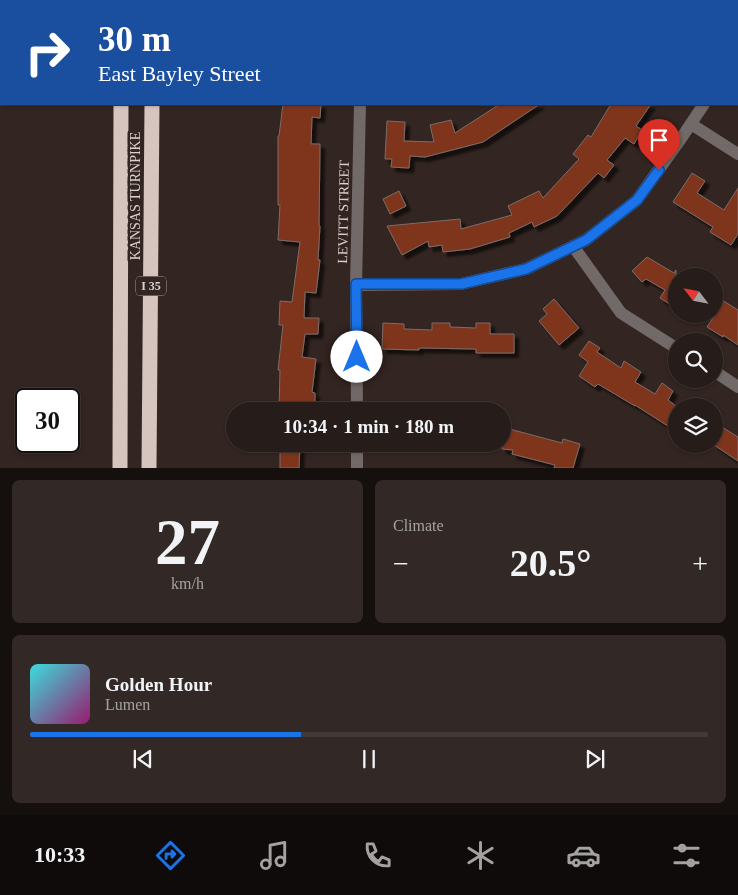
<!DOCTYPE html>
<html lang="en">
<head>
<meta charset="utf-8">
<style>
	:root { --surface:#261c19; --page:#322926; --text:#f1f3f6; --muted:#a4a1a2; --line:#423a38; --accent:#1a73e8 }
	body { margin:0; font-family:Georgia,serif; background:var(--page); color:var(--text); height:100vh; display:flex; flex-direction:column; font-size:19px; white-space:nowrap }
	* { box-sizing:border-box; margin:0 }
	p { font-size:16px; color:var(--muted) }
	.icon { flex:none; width:28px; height:28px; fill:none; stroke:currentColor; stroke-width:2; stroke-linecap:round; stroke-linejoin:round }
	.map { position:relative; height:468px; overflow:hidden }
	.drawer { display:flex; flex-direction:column; gap:12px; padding:12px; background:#150f0e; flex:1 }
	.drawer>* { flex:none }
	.hud { position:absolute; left:0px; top:0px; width:739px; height:105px; box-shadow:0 1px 4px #0004,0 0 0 1px var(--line); background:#1a4fa0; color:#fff; overflow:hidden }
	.needle { width:32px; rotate:302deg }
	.tools { position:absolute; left:668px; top:268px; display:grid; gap:10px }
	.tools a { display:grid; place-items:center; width:55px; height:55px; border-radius:50%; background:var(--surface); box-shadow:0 1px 4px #0004,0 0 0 1px var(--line); font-size:25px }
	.speed { position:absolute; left:15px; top:388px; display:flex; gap:10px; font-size:25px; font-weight:700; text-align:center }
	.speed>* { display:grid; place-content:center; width:65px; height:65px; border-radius:50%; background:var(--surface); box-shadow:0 1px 4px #0004,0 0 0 1px var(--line); line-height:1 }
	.speed .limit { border:2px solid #111; border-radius:8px; background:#fff; color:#111 }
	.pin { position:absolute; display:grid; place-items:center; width:42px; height:42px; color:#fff; margin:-51px -21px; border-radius:50% 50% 50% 0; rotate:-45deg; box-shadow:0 0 5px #0007 }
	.pin .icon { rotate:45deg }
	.me { position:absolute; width:55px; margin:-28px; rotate:0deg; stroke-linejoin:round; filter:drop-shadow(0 0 4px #0008) }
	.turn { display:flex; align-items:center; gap:18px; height:105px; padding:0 15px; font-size:22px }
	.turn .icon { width:65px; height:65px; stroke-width:2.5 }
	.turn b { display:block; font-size:35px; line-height:42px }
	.big { font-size:38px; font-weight:700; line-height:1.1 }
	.drawer .tile { flex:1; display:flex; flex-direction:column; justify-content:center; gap:8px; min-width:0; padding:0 18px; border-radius:8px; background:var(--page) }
	.drawer .dial { align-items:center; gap:0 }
	.dial b { font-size:65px; line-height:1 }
	.song { display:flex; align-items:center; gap:15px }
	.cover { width:60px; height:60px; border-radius:8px; background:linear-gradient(135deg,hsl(180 70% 55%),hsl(320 70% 35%)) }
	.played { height:5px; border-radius:2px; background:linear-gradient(90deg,var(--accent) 40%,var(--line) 40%) }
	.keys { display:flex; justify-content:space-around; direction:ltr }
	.heat { display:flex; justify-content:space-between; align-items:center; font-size:28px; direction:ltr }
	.drawer .tiles { flex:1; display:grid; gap:12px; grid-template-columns:1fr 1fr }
	.tile:last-child { grid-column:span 2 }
	.trip { position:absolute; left:226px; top:402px; width:285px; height:50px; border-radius:25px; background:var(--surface); box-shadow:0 1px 4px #0004,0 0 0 1px var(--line); font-weight:700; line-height:50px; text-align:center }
	.tab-bar { display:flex; height:80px; justify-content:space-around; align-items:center; background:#0f0b0a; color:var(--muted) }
	.tab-bar .icon { width:35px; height:35px }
	.tab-bar .selected { color:var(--accent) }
	.tab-bar b { font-size:22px; color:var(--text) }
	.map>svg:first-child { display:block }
	.building { fill:#7e341f; stroke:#7d6c67; filter:url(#shadow) }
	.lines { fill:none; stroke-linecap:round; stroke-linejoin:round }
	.minor { stroke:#716a68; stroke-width:12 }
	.highway { stroke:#d6c4be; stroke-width:15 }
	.route-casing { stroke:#114b97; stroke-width:12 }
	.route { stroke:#1a73e8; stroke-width:9 }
	.labels { text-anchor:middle; stroke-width:5; stroke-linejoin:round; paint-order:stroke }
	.shield { fill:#332521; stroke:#a89d9a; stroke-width:1 }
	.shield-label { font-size:12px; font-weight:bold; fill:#dad1ce }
	.street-label { font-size:14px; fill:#dad1ce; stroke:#332521 }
</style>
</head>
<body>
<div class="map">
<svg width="738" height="468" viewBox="0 0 738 468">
	<defs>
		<filter id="shadow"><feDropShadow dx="4.5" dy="4.5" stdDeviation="1" flood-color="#0009"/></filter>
	</defs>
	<rect width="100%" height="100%" fill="#332521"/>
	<path class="building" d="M283,104H321L320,118L312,117L311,144H320L319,226H320L318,260H320L316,293L305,292L304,318H319L318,334H305L302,357L316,359L312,392L315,393V411H279L280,370H278L283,325H279L280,301L292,302L300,242L278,240L280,205H278V136H279Z
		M500,104H540L483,142L425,157L410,156L409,168L391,167L392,159H385L387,121L405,122L404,141L434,142L430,125L451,120L455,133Z
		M611,104H651L636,126L642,130L634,144L625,138L607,160L614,165L604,178L598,173L557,216L534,227L532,222L509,233L510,237L470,249L443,252L442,245L429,247L428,241L402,255L387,226L460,219L461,229L512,215L508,206L539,191L543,198L579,159L573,154L588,135L591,137Z
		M692,173L705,181L697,193L724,210L738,188V234L731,245L710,232L713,227L673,202Z
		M399,191L406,206L390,214L383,199Z
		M647,257L674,273L676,270V308L660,298L665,290L646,279L642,282L632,271Z
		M714,295L738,310V345L723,335V337L707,327L715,315L714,314Z
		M554,299L579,328L559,345L539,321L547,314L543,309Z
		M383,323L404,324V329L432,330V323H450V327L476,328V323H490V334H514V353H476V349L419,348V350L382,349Z
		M589,341L600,348L597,352L621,368L624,361L641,372L635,382L655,394L662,383L673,391L668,400L676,406V420L671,428L635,405V406L598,384L595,387L579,376L588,362L579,355Z
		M714,422L738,437V461L714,445Z
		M502,427L562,443L563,439L580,444L573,468H554L555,465L512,454L513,450L502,449Z
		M280,444H300L299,468H280Z"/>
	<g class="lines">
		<path class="minor" d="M361,1V0
			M529,1V0
			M738,50V49
			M691,124L738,154
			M573,246L621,313L676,348
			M356,285L461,284L526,269L586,240L637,200L680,140L704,104
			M714,371L738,387
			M357,411L356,285L360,104
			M357,444V468"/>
		<path class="highway" d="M122,1V0
			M152,1V0
			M120,468L121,104
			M149,468L152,104"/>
	</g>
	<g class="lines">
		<defs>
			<path id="route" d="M357,357L356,284H461L526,269L586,240L637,200L659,170"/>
		</defs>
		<use href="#route" class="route-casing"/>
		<use href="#route" class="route"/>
	</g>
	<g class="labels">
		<rect class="shield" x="136" y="276.5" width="30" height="19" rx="4"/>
		<g class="shield-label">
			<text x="151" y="290">I 35</text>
		</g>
		<g class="street-label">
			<text transform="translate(135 196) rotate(-90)" y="5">KANSAS TURNPIKE</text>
			<text transform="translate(343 212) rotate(-89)" y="5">LEVITT STREET</text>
		</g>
	</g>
</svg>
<div class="tools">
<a><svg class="needle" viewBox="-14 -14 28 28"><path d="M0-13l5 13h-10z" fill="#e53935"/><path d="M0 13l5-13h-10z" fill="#a4a1a2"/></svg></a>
<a><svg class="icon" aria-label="search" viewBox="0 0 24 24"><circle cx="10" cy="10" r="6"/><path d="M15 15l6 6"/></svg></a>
<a><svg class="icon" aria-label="layers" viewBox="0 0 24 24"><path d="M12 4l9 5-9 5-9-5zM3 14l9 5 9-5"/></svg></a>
</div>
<div class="speed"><div class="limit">30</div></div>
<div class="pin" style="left:659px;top:170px;background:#d93025"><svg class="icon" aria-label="arrive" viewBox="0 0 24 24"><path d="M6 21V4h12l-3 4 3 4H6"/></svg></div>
<svg class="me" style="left:357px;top:357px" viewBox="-20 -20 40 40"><circle r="19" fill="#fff"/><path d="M0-13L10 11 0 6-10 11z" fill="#1a73e8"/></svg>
<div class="trip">10:34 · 1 min · 180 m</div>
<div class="hud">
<div class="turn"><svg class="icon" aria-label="right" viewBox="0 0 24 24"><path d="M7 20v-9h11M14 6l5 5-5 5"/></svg><div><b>30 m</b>East Bayley Street</div></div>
</div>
</div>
<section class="drawer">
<div class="tiles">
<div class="tile dial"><b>27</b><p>km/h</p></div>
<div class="tile"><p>Climate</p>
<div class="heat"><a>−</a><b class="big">20.5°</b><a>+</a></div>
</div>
<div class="tile">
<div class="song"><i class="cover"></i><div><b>Golden Hour</b><p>Lumen</p></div></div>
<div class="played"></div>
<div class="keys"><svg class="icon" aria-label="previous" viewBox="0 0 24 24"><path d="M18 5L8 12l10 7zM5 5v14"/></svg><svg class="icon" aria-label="pause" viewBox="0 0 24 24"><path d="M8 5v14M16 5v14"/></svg><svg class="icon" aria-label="next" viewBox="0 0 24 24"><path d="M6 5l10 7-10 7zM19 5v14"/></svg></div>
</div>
</div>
</section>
<nav class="tab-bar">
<b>10:33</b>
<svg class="icon selected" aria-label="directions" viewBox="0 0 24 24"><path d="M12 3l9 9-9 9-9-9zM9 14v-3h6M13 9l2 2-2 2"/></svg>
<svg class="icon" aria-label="music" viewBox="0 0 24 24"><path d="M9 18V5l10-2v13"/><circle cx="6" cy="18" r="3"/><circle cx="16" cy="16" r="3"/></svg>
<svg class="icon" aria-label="phone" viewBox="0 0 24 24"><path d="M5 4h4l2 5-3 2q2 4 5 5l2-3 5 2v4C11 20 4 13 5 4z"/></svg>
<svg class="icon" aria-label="climate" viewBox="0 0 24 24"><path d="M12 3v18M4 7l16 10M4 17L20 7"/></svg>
<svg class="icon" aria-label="car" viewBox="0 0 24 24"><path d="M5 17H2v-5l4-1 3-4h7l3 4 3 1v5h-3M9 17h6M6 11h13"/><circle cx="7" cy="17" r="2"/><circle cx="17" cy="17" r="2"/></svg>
<svg class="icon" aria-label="filters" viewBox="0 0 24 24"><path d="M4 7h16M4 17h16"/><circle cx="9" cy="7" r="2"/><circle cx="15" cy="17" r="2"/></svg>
</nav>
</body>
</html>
